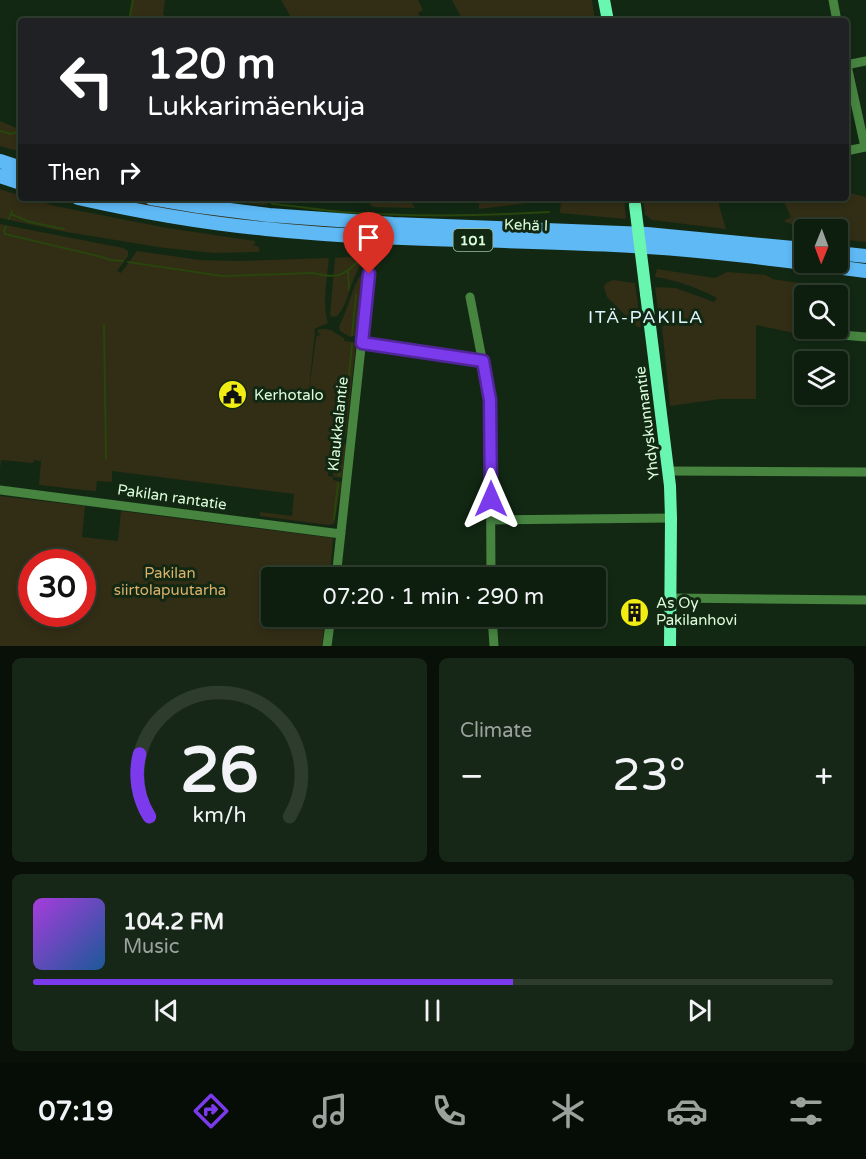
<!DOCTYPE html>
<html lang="en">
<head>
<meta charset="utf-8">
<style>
	:root { --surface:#0e1e0e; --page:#172717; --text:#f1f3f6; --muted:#9ba29e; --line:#2e3c2e; --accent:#7c3aed }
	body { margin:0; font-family:"Varela Round",sans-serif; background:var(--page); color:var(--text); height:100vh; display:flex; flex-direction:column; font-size:22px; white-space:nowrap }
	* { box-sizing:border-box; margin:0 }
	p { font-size:20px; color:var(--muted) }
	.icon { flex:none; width:33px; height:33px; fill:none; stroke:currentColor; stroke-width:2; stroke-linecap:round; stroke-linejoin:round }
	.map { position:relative; height:646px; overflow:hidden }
	.details { display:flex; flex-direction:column; gap:12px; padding:12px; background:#081008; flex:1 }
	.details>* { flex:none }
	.hud { position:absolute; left:18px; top:18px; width:831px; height:183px; border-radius:6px; box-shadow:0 3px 9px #0003,0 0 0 2px var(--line); background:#202124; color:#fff; overflow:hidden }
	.needle { width:39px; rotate:181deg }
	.controls { position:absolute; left:794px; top:219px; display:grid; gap:12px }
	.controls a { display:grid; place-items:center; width:54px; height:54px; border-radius:6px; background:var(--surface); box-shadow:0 3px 9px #0003,0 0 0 2px var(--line); font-size:30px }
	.speed { position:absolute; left:18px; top:549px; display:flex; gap:12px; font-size:30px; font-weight:700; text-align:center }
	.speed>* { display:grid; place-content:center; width:78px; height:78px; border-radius:50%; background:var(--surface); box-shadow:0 3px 9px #0003,0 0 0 2px var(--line); line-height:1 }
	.speed .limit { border:9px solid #d22; background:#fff; color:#111 }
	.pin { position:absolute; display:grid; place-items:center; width:51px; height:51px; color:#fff; margin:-62px -26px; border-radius:50% 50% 50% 0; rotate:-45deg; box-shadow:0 0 6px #0007 }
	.pin .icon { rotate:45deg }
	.me { position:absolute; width:66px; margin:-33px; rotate:0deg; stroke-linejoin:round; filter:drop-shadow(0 0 4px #0008) }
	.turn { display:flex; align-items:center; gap:21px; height:126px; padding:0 30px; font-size:27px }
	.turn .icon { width:78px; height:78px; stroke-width:2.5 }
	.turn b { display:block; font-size:42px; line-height:51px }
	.then { display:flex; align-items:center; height:57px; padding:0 30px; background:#0003; gap:12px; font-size:22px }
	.big { font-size:45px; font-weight:600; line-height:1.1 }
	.details .tile { flex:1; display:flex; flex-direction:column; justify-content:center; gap:9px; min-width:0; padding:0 21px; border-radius:9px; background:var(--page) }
	.details .dial { align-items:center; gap:0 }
	.dial svg { height:156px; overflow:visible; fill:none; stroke:var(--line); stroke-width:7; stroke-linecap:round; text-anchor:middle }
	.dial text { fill:var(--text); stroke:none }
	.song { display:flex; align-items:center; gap:18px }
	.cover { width:72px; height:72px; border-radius:9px; background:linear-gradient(135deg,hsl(280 70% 55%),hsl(210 70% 35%)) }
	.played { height:6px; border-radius:3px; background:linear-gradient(90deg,var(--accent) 60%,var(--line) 60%) }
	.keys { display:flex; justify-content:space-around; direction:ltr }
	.heat { display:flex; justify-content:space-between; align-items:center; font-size:33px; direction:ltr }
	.details .tiles { flex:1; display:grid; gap:12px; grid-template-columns:1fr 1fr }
	.tile:last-child { grid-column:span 2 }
	.trip { position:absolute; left:261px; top:567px; width:345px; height:60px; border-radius:6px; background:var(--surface); box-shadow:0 3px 9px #0003,0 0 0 2px var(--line); font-weight:600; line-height:60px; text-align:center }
	.tab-bar { display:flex; height:96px; justify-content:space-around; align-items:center; background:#060c06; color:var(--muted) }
	.tab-bar .icon { width:42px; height:42px }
	.tab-bar .active { color:var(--accent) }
	.tab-bar b { font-size:27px; color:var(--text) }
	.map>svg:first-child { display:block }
	.green { fill:#322d15; fill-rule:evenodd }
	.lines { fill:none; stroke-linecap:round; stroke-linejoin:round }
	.stream { stroke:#29450e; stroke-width:2 }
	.minor { stroke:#468440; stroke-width:9 }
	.major { stroke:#69f6b0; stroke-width:12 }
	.highway { stroke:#5eb9f5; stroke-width:14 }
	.major-bridge { stroke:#69f6b0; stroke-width:12 }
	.route-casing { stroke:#51269a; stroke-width:15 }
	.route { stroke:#7c3aed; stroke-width:10 }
	.labels { text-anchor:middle; stroke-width:6; stroke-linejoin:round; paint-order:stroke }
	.shield { fill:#122813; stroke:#9fbd9f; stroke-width:1.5 }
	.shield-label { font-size:14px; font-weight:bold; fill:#dbfddb }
	.street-label { font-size:15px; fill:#dbfddb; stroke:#122813 }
	.poi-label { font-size:15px; fill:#dbfddb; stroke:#122813; text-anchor:start }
	.park-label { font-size:15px; fill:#dab06a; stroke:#122813 }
	.quarter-label { font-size:18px; letter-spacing:1.5px; fill:#ddf5fd; stroke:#122813 }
</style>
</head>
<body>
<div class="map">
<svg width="866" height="646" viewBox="0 0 866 646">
	<rect width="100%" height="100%" fill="#122813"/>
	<path class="green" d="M131,0H165L163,14L170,21H128L132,6Z
		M281,0H418L423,10L418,13L422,21H293Z
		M452,0H592L595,21H463Z
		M0,121L21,130V152L0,146Z
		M0,189L21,196V198H28L55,206L167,228L255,241V244L252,245L258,246L260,251L257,252L214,253L165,248L66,232L0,218Z
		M846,192L866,197V242L837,239V230C819,230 801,229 784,221L791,217L782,198H846Z
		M101,198H121L233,217L332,226V229L196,216Z
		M202,198H265L268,204L263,205Z
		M374,198H409L415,208L373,207L370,204L372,199Z
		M491,198H624L626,219L560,213L561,199L479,209V203Z
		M643,198H720L719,205L726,229L652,220L645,215Z
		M0,224L123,248L128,251V256L117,271L121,273L137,251L200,260L237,261L329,258C327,279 322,303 328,323L314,329L315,331L308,400L316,337L320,335L317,330C331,327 332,332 344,338V341L353,342L356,344L346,436L345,437L338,436L337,434L340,405L336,404L333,436L335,438L333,461L329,460L328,476L333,477L336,441H343L346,446L342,478L333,477V480L342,482L334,524L328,525L260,516V512L292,516L294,494L112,471V482L97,481L96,491H93L39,485L41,461L34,460L33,463L1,460L0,469Z
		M360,256L362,258C360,267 356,273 353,281C348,293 346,307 337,316L332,317L330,315L335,258Z
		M657,269L715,278L727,272L766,275L772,279L791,282L814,284L813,295L804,296V328L808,329L803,335L756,325V399H720L670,406L662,327L672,321L680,312L667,317L659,316L655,287L676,288L714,302L717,298C698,288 677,280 655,277Z
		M361,275L364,276L358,335L350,337L340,331L339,326C348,311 351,288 361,275Z
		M613,280L635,283L641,327H638L635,325L607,297L604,287L606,283Z
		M0,496L85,506L82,537L118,541L121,511L333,538L330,577L272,578V616L325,617L322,646H0ZM32,562H82V614H32Z
		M579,569H605V583H596V578L579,577Z"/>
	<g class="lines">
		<path class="stream" d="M129,21L133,0
			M0,131L11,134L16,132L21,133
			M263,198L273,204C296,206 319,210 342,212C410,217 481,216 549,212
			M11,214L30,222L64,229
			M9,219L12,211
			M6,227L4,231L5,234L102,257L110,260L123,261
			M128,262L222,276L313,273C334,278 342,278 357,262
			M348,271L349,289
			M104,325L106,459
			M352,335L356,295
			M343,435L352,344
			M339,475L342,442
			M334,519L338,483"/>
		<path class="minor" d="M833,0L837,21
			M846,61L865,147
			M846,65L866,61
			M846,151L866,147
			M470,297L490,400L491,578
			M815,329L842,335L866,337
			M362,343L483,361
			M668,471L866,472
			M0,490L341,534
			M491,520L671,518
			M337,571L395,578
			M336,578L369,274
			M671,598L866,600
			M492,616L494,646
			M327,646L331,616"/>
		<path class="major" d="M604,0L608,21
			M646,294L670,486L671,518L670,646"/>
		<path class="highway" d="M0,161L21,168
			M0,176L21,183
			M78,198C140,212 202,223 266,229C381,241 498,239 614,245C698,249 782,260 866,271
			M151,198L198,206L269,215L393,224L647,234L804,249
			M837,253L866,256"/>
		<path class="major-bridge" d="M635,205L646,294"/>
	</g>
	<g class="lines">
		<defs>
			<path id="route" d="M369,274L362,343L483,361L490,400L491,499"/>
		</defs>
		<use href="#route" class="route-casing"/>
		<use href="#route" class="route"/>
	</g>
	<defs>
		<symbol id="civic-disc" viewBox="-11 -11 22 22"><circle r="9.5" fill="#f1ec13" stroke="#122813"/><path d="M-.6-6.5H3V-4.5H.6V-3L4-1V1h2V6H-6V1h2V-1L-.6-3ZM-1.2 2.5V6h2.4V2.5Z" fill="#111"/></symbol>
		<symbol id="building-disc" viewBox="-11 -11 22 22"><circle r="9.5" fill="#f1ec13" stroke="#122813"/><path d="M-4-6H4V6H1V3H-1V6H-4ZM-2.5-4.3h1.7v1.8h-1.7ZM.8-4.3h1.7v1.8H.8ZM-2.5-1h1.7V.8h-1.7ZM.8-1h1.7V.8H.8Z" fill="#111"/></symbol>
	</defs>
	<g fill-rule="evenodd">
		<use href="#civic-disc" x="216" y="378" width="33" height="33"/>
		<use href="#building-disc" x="618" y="596" width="33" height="33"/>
	</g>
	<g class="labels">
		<rect class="shield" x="453.5" y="229" width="39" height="22" rx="4.5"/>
		<g class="shield-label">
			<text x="473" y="245">101</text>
		</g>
		<g class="street-label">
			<text transform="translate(526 225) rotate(2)" y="5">Kehä I</text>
			<text transform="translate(647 423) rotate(-97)" y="5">Yhdyskunnantie</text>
			<text transform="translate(338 424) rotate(-84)" y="5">Klaukkalantie</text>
			<text transform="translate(172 497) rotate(8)" y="5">Pakilan rantatie</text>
		</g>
		<g class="poi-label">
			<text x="254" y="400">Kerhotalo</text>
			<text x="656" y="608">As Oy<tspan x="656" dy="17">Pakilanhovi</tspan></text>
		</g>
		<g class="park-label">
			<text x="170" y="578">Pakilan<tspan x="170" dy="17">siirtolapuutarha</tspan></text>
		</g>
		<g class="quarter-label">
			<text x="646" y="323">ITÄ-PAKILA</text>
		</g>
	</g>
</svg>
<div class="controls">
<a><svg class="needle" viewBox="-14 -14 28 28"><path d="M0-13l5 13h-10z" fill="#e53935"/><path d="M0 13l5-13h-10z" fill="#9ba29e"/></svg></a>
<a><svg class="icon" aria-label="search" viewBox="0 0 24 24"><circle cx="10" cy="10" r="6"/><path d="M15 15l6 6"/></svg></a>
<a><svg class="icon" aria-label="layers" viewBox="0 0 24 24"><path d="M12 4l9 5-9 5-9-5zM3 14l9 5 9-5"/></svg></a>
</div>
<div class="speed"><div class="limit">30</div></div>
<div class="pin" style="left:369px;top:274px;background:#d93025"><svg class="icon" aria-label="arrive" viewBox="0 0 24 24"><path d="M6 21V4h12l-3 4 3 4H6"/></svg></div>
<svg class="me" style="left:491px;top:499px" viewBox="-20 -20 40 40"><path d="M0-17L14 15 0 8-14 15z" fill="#7c3aed" stroke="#fff" stroke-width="4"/></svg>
<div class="trip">07:20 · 1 min · 290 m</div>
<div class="hud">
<div class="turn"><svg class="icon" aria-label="left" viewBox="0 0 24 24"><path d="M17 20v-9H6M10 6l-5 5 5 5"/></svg><div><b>120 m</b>Lukkarimäenkuja</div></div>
<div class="then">Then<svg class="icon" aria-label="right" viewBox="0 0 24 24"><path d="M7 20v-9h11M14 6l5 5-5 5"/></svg></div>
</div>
</div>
<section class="details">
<div class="tiles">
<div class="tile dial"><svg viewBox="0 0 100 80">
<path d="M14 69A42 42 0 1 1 86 69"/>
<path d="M14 69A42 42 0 0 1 9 37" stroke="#7c3aed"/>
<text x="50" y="56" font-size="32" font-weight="700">26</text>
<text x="50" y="72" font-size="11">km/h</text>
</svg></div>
<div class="tile"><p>Climate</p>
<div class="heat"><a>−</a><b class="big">23°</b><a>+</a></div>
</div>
<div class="tile">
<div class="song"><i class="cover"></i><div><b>104.2 FM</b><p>Music</p></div></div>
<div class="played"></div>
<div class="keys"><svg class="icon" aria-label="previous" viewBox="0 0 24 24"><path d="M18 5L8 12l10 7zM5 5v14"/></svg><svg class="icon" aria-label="pause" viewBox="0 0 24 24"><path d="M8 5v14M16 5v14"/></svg><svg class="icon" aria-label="next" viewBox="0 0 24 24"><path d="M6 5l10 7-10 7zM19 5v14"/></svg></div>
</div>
</div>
</section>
<nav class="tab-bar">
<b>07:19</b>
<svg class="icon active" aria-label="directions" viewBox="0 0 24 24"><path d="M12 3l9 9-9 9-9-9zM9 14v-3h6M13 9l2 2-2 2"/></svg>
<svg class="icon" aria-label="music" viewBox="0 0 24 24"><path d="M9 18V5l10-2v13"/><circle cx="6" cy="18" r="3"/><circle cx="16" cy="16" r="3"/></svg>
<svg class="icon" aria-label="phone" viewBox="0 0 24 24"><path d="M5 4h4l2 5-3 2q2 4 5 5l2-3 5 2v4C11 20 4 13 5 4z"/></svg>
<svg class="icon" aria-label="climate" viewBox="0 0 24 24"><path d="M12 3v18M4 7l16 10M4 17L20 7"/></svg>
<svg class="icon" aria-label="car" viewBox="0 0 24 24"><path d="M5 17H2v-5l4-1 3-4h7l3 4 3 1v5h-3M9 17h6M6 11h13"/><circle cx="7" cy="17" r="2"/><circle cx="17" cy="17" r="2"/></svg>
<svg class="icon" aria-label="filters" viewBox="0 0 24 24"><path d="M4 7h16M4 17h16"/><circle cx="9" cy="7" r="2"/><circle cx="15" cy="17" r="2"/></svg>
</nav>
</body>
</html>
